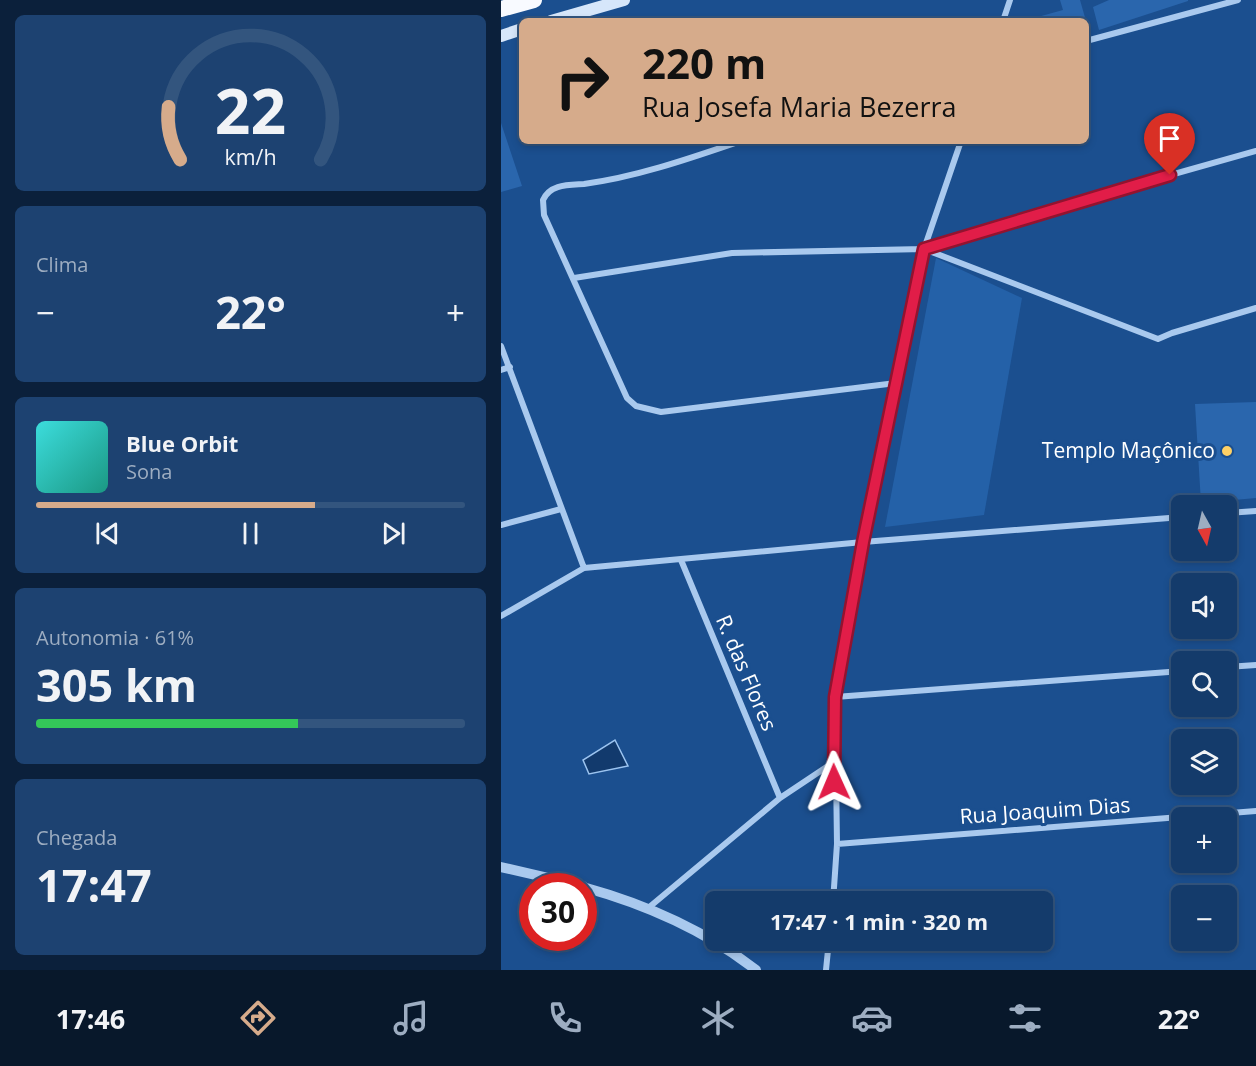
<!DOCTYPE html>
<html lang="pt">
<head>
<meta charset="utf-8">
<style>
	:root { --surface:#143b6b; --page:#1d4271; --text:#f1f3f6; --muted:#9dadc1; --line:#33557e; --accent:#d6ab8b }
	body { margin:0; font-family:"Open Sans",sans-serif; background:var(--page); color:var(--text); height:100vh; display:flex; flex-direction:column; font-size:22px; white-space:nowrap }
	* { box-sizing:border-box; margin:0 }
	p { font-size:20px; color:var(--muted) }
	.icon { flex:none; width:33px; height:33px; fill:none; stroke:currentColor; stroke-width:2; stroke-linecap:round; stroke-linejoin:round }
	.map { position:relative; flex:1; overflow:hidden }
	.details { display:flex; flex-direction:column; gap:15px; padding:15px; background:#0b203b; width:501px }
	.details>* { flex:none }
	.top-card { position:absolute; left:18px; top:18px; width:570px; height:126px; border-radius:9px; box-shadow:0 3px 9px #0003,0 0 0 2px var(--line); background:#d6ab8b; color:#111; overflow:hidden }
	.needle { width:39px; rotate:172deg }
	.controls { position:absolute; left:670px; top:495px; display:grid; gap:12px }
	.controls a { display:grid; place-items:center; width:66px; height:66px; border-radius:9px; background:var(--surface); box-shadow:0 3px 9px #0003,0 0 0 2px var(--line); font-size:30px }
	.speed { position:absolute; left:18px; top:873px; display:flex; gap:12px; font-size:30px; font-weight:700; text-align:center }
	.speed>* { display:grid; place-content:center; width:78px; height:78px; border-radius:50%; background:var(--surface); box-shadow:0 3px 9px #0003,0 0 0 2px var(--line); line-height:1 }
	.speed .limit { border:9px solid #d22; background:#fff; color:#111 }
	.pin { position:absolute; display:grid; place-items:center; width:51px; height:51px; color:#fff; margin:-62px -26px; border-radius:50% 50% 50% 0; rotate:-45deg; box-shadow:0 0 6px #0007 }
	.pin .icon { rotate:45deg }
	.me { position:absolute; width:66px; margin:-33px; rotate:359deg; stroke-linejoin:round; filter:drop-shadow(0 0 4px #0008) }
	.turn { display:flex; align-items:center; gap:21px; height:126px; padding:0 24px; font-size:27px }
	.turn .icon { width:78px; height:78px; stroke-width:2.5 }
	.turn b { display:block; font-size:42px; line-height:51px }
	.big { font-size:45px; font-weight:700; line-height:1.1 }
	.details .widget { flex:1; display:flex; flex-direction:column; justify-content:center; gap:9px; min-width:0; padding:0 21px; border-radius:9px; background:var(--page) }
	.details .dial { align-items:center; gap:0 }
	.dial svg { height:156px; overflow:visible; fill:none; stroke:var(--line); stroke-width:7; stroke-linecap:round; text-anchor:middle }
	.dial text { fill:var(--text); stroke:none }
	.song { display:flex; align-items:center; gap:18px }
	.cover { width:72px; height:72px; border-radius:9px; background:linear-gradient(135deg,hsl(180 70% 55%),hsl(170 70% 35%)) }
	.played { height:6px; border-radius:3px; background:linear-gradient(90deg,var(--accent) 65%,var(--line) 65%) }
	.keys { display:flex; justify-content:space-around; direction:ltr }
	.heat { display:flex; justify-content:space-between; align-items:center; font-size:33px; direction:ltr }
	.charge { height:9px; border-radius:4px; background:linear-gradient(90deg,#34c759 61%,var(--line) 0) }
	.trip { position:absolute; left:204px; top:891px; width:348px; height:60px; border-radius:9px; background:var(--surface); box-shadow:0 3px 9px #0003,0 0 0 2px var(--line); font-weight:700; line-height:60px; text-align:center }
	.tabs { display:flex; height:96px; justify-content:space-around; align-items:center; background:#08182b; color:var(--muted) }
	.tabs .icon { width:42px; height:42px }
	.tabs .on { color:var(--accent) }
	.tabs b { font-size:27px; color:var(--text) }
	main { display:flex; flex:1; min-height:0 }
	.map>svg:first-child { display:block }
	.green { fill:#2461a8 }
	.water { fill:#123a6d; stroke:#9cc4f0; stroke-width:1.5 }
	.building { fill:#2a66ad }
	.lines { fill:none; stroke-linecap:round; stroke-linejoin:round }
	.minor { stroke:#a9c9ee; stroke-width:6 }
	.tertiary { stroke:#a9c9ee; stroke-width:10 }
	.secondary { stroke:#d6e6fa; stroke-width:12 }
	.trunk { stroke:#f8faff; stroke-width:16 }
	.route-casing { stroke:#92132f; stroke-width:15 }
	.route { stroke:#e11d48; stroke-width:10 }
	.poi-dot { fill:#ffd166; stroke:#1b4f8f; stroke-width:2 }
	.labels { text-anchor:middle; stroke-width:6; stroke-linejoin:round; paint-order:stroke }
	.poi-label { font-size:21px; fill:#fff; stroke:#1b4f8f; text-anchor:end }
	.street-label { font-size:21px; fill:#fff; stroke:#1b4f8f }
</style>
</head>
<body>
<main>
<section class="details">
<div class="widget dial"><svg viewBox="0 0 100 80">
<path d="M14 69A42 42 0 1 1 86 69"/>
<path d="M14 69A42 42 0 0 1 8 42" stroke="#d6ab8b"/>
<text x="50" y="56" font-size="32" font-weight="700">22</text>
<text x="50" y="72" font-size="11">km/h</text>
</svg></div>
<div class="widget"><p>Clima</p>
<div class="heat"><a>−</a><b class="big">22°</b><a>+</a></div>
</div>
<div class="widget">
<div class="song"><i class="cover"></i><div><b>Blue Orbit</b><p>Sona</p></div></div>
<div class="played"></div>
<div class="keys"><svg class="icon" aria-label="previous" viewBox="0 0 24 24"><path d="M18 5L8 12l10 7zM5 5v14"/></svg><svg class="icon" aria-label="pause" viewBox="0 0 24 24"><path d="M8 5v14M16 5v14"/></svg><svg class="icon" aria-label="next" viewBox="0 0 24 24"><path d="M6 5l10 7-10 7zM19 5v14"/></svg></div>
</div>
<div class="widget"><p>Autonomia · 61%</p><b class="big">305 km</b><div class="charge"></div></div>
<div class="widget"><p>Chegada</p><b class="big">17:47</b></div>
</section>
<div class="map">
<svg width="755" height="970" viewBox="0 0 755 970">
	<rect width="100%" height="100%" fill="#1b4f8f"/>
	<path class="green" d="M435,258L521,298L483,515L384,527Z"/>
	<path class="water" d="M114,740L127,766L88,774L82,760Z"/>
	<path class="building" d="M559,0H579L585,21H533V18L562,10Z
		M608,0H687V1L598,30L592,7Z
		M0,123L21,186L0,192Z
		M755,402V498L700,503L694,404Z"/>
	<g class="lines">
		<path class="minor" d="M502,21L509,0
			M585,41L737,0
			M240,141C190,158 136,177 83,184C67,185 49,184 42,200L43,215L126,398L135,406L160,412L395,383
			M423,249L657,339L671,333L755,308
			M73,278L231,253L423,249L563,205L755,151
			M0,346L83,568
			M0,370L9,367
			M726,513L755,511
			M0,525L60,509
			M180,560L279,798
			M0,616L83,568L362,542L681,517
			M726,667L755,665
			M334,697L681,671
			M336,844L755,811
			M332,902L336,844L334,697L362,542L423,249L460,141
			M146,909L279,798L333,762
			M325,970L328,940"/>
		<path class="tertiary" d="M0,867L82,886
			M82,887C144,904 205,931 255,970"/>
		<path class="secondary" d="M50,21L123,0
			M0,36L21,29"/>
		<path class="trunk" d="M0,9L33,0"/>
	</g>
	<g class="lines">
		<defs>
			<path id="route" d="M333,782L334,697L362,542L423,249L669,175"/>
		</defs>
		<use href="#route" class="route-casing"/>
		<use href="#route" class="route"/>
	</g>
	<circle class="poi-dot" cx="726" cy="451" r="6"/>
	<g class="labels">
		<g class="poi-label">
			<text x="714" y="458">Templo Maçônico</text>
		</g>
		<g class="street-label">
			<text transform="translate(245 673) rotate(67)" y="7">R. das Flores</text>
			<text transform="translate(544 811) rotate(-4)" y="7">Rua Joaquim Dias</text>
		</g>
	</g>
</svg>
<div class="controls">
<a><svg class="needle" viewBox="-14 -14 28 28"><path d="M0-13l5 13h-10z" fill="#e53935"/><path d="M0 13l5-13h-10z" fill="#9dadc1"/></svg></a>
<a><svg class="icon" aria-label="sound" viewBox="0 0 24 24"><path d="M4 9h4l5-4v14l-5-4H4zM17 9q2 3 0 6"/></svg></a>
<a><svg class="icon" aria-label="search" viewBox="0 0 24 24"><circle cx="10" cy="10" r="6"/><path d="M15 15l6 6"/></svg></a>
<a><svg class="icon" aria-label="layers" viewBox="0 0 24 24"><path d="M12 4l9 5-9 5-9-5zM3 14l9 5 9-5"/></svg></a>
<a>+</a>
<a>−</a>
</div>
<div class="speed"><div class="limit">30</div></div>
<div class="pin" style="left:669px;top:175px;background:#d93025"><svg class="icon" aria-label="arrive" viewBox="0 0 24 24"><path d="M6 21V4h12l-3 4 3 4H6"/></svg></div>
<svg class="me" style="left:333px;top:782px" viewBox="-20 -20 40 40"><path d="M0-17L14 15 0 8-14 15z" fill="#e11d48" stroke="#fff" stroke-width="4"/></svg>
<div class="trip">17:47 · 1 min · 320 m</div>
<div class="top-card">
<div class="turn"><svg class="icon" aria-label="right" viewBox="0 0 24 24"><path d="M7 20v-9h11M14 6l5 5-5 5"/></svg><div><b>220 m</b>Rua Josefa Maria Bezerra</div></div>
</div>
</div>
</main>
<nav class="tabs">
<b>17:46</b>
<svg class="icon on" aria-label="directions" viewBox="0 0 24 24"><path d="M12 3l9 9-9 9-9-9zM9 14v-3h6M13 9l2 2-2 2"/></svg>
<svg class="icon" aria-label="music" viewBox="0 0 24 24"><path d="M9 18V5l10-2v13"/><circle cx="6" cy="18" r="3"/><circle cx="16" cy="16" r="3"/></svg>
<svg class="icon" aria-label="phone" viewBox="0 0 24 24"><path d="M5 4h4l2 5-3 2q2 4 5 5l2-3 5 2v4C11 20 4 13 5 4z"/></svg>
<svg class="icon" aria-label="climate" viewBox="0 0 24 24"><path d="M12 3v18M4 7l16 10M4 17L20 7"/></svg>
<svg class="icon" aria-label="car" viewBox="0 0 24 24"><path d="M5 17H2v-5l4-1 3-4h7l3 4 3 1v5h-3M9 17h6M6 11h13"/><circle cx="7" cy="17" r="2"/><circle cx="17" cy="17" r="2"/></svg>
<svg class="icon" aria-label="filters" viewBox="0 0 24 24"><path d="M4 7h16M4 17h16"/><circle cx="9" cy="7" r="2"/><circle cx="15" cy="17" r="2"/></svg>
<b>22°</b>
</nav>
</body>
</html>
